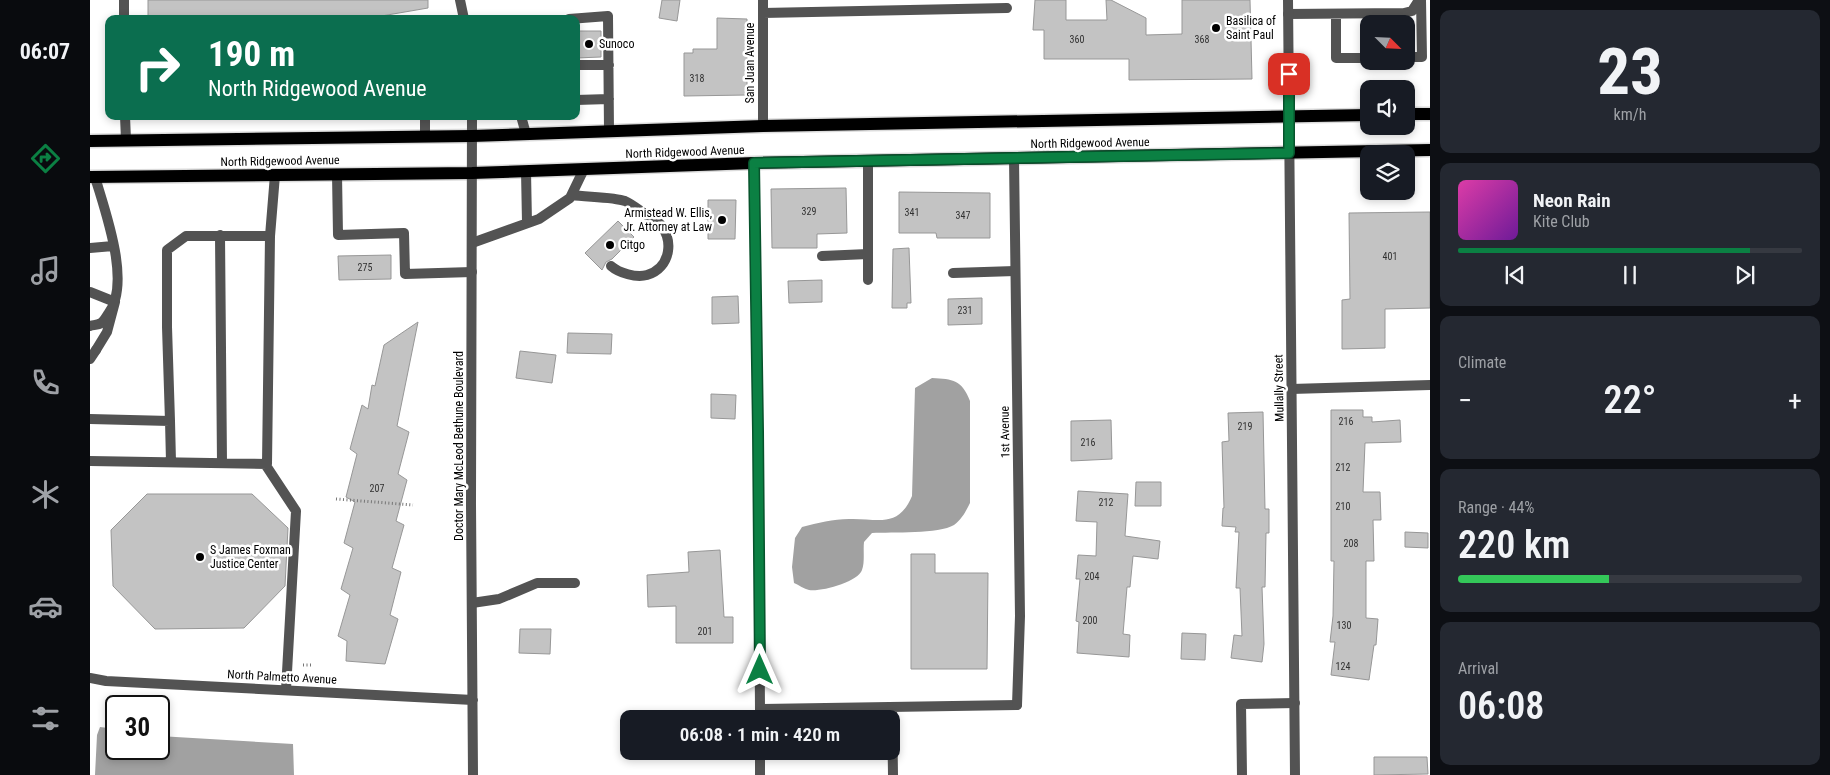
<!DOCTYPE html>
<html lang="en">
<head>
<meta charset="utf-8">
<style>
	:root { --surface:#171b24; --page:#242831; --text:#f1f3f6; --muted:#9ea1a6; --line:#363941; --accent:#0b8043 }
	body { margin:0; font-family:"Roboto Condensed",sans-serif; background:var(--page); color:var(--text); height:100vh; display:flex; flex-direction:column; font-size:19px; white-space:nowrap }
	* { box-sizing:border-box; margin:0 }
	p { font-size:16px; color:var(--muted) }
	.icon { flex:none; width:28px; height:28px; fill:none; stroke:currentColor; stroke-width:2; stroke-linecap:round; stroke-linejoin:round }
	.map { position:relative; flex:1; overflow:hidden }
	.details { display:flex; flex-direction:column; gap:10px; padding:10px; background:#0d0f14; width:400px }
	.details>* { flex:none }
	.banner { position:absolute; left:15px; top:15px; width:475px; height:105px; border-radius:10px; box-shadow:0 2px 8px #0003; background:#0b6e4f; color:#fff; overflow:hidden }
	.needle { width:32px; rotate:114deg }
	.fabs { position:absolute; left:1270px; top:15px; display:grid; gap:10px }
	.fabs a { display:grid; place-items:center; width:55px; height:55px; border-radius:10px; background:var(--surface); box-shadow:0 2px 8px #0003; font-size:25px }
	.speed { position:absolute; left:15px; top:695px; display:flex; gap:10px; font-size:25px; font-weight:700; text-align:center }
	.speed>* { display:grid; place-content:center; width:65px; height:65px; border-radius:50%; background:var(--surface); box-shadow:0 2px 8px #0003; line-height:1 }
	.speed .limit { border:2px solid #111; border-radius:8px; background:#fff; color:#111 }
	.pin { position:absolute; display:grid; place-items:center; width:42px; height:42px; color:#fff; margin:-21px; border-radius:10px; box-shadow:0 2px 8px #0006 }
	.me { position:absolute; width:55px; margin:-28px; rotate:0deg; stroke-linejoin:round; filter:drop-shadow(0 0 4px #0008) }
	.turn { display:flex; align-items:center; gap:18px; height:105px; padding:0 20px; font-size:22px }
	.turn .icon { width:65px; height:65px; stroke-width:2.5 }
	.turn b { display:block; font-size:35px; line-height:42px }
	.big { font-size:38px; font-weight:600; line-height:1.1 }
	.details .tile { flex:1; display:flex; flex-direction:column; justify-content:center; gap:8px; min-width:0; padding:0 18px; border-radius:10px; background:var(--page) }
	.details .dial { align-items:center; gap:0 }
	.dial b { font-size:65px; line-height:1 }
	.song { display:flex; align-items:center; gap:15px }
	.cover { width:60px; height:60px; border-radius:8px; background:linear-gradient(135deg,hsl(320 70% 55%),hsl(280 70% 35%)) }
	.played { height:5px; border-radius:2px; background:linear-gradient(90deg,var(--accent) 85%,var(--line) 85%) }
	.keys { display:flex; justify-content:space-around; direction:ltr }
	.heat { display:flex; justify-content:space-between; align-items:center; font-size:28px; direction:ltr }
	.charge { height:8px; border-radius:4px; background:linear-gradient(90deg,#34c759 44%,var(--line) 0) }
	.trip { position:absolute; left:530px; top:710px; width:280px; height:50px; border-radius:10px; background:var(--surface); box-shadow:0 2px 8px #0003; font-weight:600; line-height:50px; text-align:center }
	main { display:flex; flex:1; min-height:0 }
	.tabs { display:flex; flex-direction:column; width:90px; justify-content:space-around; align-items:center; background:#090b0e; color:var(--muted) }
	.tabs .icon { width:35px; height:35px }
	.tabs .current { color:var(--accent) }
	.tabs b { font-size:22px; color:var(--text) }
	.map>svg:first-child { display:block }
	.water { fill:#a1a1a1 }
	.building { fill:#c3c3c3; stroke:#979797 }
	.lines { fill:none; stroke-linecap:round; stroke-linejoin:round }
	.primary-casing { stroke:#dbdbdb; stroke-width:15 }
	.path { stroke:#757575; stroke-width:3; stroke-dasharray:1 2.5; stroke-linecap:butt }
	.service { stroke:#535353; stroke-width:10 }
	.minor { stroke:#535353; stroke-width:10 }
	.tertiary { stroke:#535353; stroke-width:10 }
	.primary { stroke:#000; stroke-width:12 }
	.route-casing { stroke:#07532c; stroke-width:12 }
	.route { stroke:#0b8043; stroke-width:9 }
	.poi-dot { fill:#000; stroke:#fff; stroke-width:2 }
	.labels { text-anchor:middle; stroke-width:5; stroke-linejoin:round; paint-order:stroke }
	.number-label { font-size:10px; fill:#313131 }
	.poi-label { font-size:12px; fill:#000; stroke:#fff; text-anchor:start }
	.street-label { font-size:12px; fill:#000; stroke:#fff }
</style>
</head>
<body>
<main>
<nav class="tabs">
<b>06:07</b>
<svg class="icon current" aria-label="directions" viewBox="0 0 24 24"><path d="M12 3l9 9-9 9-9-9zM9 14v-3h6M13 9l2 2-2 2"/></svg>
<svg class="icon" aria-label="music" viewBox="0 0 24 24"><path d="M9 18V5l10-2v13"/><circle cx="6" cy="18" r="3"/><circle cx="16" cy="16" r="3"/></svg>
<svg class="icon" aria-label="phone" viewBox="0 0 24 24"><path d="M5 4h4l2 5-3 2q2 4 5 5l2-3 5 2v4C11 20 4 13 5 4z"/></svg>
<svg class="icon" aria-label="climate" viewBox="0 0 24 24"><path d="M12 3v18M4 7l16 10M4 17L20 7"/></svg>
<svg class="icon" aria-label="car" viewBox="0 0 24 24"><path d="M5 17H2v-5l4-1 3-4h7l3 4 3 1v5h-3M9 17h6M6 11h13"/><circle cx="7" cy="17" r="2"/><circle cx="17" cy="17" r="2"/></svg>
<svg class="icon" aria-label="filters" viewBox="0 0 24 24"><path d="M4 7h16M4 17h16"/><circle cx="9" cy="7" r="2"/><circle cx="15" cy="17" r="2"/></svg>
</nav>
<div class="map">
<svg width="1340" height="775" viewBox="0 0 1340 775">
	<rect width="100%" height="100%" fill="#fff"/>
	<path class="water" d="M842,378C863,379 872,380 880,401V503C876,511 872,519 864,525C849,534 802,532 782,533L774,542C773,550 775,562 772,570C768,582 731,592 719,590C714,589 709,585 704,583L702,567L705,538L712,527C728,523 743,519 759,519C788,518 808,529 822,496L825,388Z
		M10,727L26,729V749H69V736L203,744L204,775H5L7,735Z"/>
	<path class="building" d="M58,0H338V8L274,19H58Z
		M572,0H590L587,21L569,18Z
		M945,0H976V20H1017L1016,0H1021L1056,18V35L1092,34V0H1160L1162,79L1039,80V59H954V30H943Z
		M627,18L657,19V95L594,96V53H603V49H627Z
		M486,31H511V57L486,58Z
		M756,188L757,233L727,234V248H682L681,189Z
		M809,192L900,193V238H847L846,233H809Z
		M618,200H646L645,239H618Z
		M1340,212V308L1295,309V348L1252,349V300L1260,299L1259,213Z
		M528,221L544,237L522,259L516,262L512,270L495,253Z
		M819,248L821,303H817V308H802L803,249Z
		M301,255V279L249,280L248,256Z
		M732,280V302L699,303L698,281Z
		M648,296L649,323L622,324V297Z
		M892,298V324L858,325V299Z
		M328,322L307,426L319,432L308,474L317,480L306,521L314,525L302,568L311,572L300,615L308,619L295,664L256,661L257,641L248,636L260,595L251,589L263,548L254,543L265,502L256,497L267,454L260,449L272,405L278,409L282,385L285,386L294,345Z
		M478,333L522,334L521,354L477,353Z
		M430,351L466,355L462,383L426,378Z
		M621,394L646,395L645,419L621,418Z
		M1241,410H1273V417H1282V422L1310,420L1311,442L1275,443L1273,492H1290L1291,520H1283L1284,561H1276V618L1288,619L1286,645H1284L1279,680L1241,675L1245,642H1240L1243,616L1244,561H1241Z
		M1173,412L1175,509H1179V533H1176L1175,587H1172L1174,644L1172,662L1141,658L1144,635L1152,636L1150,588H1146L1149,532H1145L1146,527L1132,526L1133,508H1134L1132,442L1139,441L1138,413Z
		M1021,420L1022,459L981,461V421Z
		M1046,482H1071V506H1045Z
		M988,491L1038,494L1035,536L1070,541L1068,559L1043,556L1040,587H1037L1033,634L1040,635L1039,657L987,653L989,622L986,621L990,579H986L988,555L1006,556L1007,522L986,521Z
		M57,494H162L198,528L195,586L154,628L65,629L23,586L21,530Z
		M1315,532L1338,533V548L1315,547Z
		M630,550L634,617H643V643H586V606L558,607L557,575L599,572L598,552Z
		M821,554H845V573H898L897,669H821Z
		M430,629H461L460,654L429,653Z
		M1092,633L1116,634L1115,660L1091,659Z
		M1284,757H1337L1338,774L1284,775Z"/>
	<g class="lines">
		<defs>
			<path id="primary" d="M1316,114H1340
				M0,141L382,136L673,126L1279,115
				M0,177L382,173L664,163L1340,150"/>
		</defs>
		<use href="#primary" class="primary-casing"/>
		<path class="path" d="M246,499L323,505
			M213,665H222"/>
		<path class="service" d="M34,0V19
			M1198,14L1314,13L1322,11L1329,0
			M1246,14V58H1279
			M479,19L518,16L519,131
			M1316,57H1332L1331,0
			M486,65H519
			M486,100L519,99
			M35,116L36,140
			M335,116V137
			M431,116L436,134
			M778,161V280
			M436,171L437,223
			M247,174L248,235L314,233L315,274L382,272
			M482,195C495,197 524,197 535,201C542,204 549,210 555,214C559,217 564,219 568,222C585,238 581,268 557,275C546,278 529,273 521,266
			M130,235L132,463
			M180,236L185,175
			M382,243L449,219L480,198L494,169
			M732,256L778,254
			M863,273L925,271
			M0,359L6,350
			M1201,389L1340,385
			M0,419L80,421L77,327V250L96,236H180L177,464L0,461
			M80,421L81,462
			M175,464L206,511L196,690
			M382,603L409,599L447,583H485
			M802,707L803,775
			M670,719V709L927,705
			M670,775V751
			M1152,775L1151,704L1205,703"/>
		<path class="minor" d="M673,0V126
			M1198,0L1205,775
			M673,13L917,8
			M924,158L930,616L927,705
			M664,163L668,431L670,709
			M0,248L23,246
			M0,292L25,302L17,332L6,350
			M0,326C3,325 8,325 11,323C14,321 16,317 18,314C42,284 15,211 5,177"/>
		<path class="tertiary" d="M370,0L374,19
			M382,116L381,504L383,775
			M0,678L16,681L383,700"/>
		<use href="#primary" class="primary"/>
	</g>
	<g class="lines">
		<defs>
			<path id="route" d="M670,670L668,431L664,163L1199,153V74"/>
		</defs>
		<use href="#route" class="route-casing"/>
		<use href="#route" class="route"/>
	</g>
	<g class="poi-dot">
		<circle cx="1126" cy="28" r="5"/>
		<circle cx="499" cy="44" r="5"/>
		<circle cx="632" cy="220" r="5"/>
		<circle cx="520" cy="245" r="5"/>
		<circle cx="110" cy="557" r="5"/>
	</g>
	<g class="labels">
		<g class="number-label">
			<text x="987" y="43">360</text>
			<text x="1112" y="43">368</text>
			<text x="607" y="82">318</text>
			<text x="719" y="215">329</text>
			<text x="822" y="216">341</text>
			<text x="873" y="219">347</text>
			<text x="1300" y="260">401</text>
			<text x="275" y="271">275</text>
			<text x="875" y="314">231</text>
			<text x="1256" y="425">216</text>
			<text x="1155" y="430">219</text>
			<text x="998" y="446">216</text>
			<text x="1253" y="471">212</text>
			<text x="287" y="492">207</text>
			<text x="1016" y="506">212</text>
			<text x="1253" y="510">210</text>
			<text x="1261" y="547">208</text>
			<text x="1002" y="580">204</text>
			<text x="1000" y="624">200</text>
			<text x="1254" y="629">130</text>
			<text x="615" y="635">201</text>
			<text x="1253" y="670">124</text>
		</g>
		<g class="poi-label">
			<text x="1136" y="25">Basilica of<tspan x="1136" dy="14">Saint Paul</tspan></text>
			<text x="509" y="48">Sunoco</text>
			<text x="622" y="217" text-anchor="end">Armistead W. Ellis,<tspan x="622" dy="14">Jr. Attorney at Law</tspan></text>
			<text x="530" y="249">Citgo</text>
			<text x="120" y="554">S James Foxman<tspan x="120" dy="14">Justice Center</tspan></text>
		</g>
		<g class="street-label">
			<text transform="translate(660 63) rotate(-90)" y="4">San Juan Avenue</text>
			<text transform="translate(1000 143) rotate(-1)" y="4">North Ridgewood Avenue</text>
			<text transform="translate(595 152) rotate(-2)" y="4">North Ridgewood Avenue</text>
			<text transform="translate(190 161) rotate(-1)" y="4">North Ridgewood Avenue</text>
			<text transform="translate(1189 388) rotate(-91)" y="4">Mullally Street</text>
			<text transform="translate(915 432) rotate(-91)" y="4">1st Avenue</text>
			<text transform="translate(369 446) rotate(-90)" y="4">Doctor Mary McLeod Bethune Boulevard</text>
			<text transform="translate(192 677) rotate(3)" y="4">North Palmetto Avenue</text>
		</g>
	</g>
</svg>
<div class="fabs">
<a><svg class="needle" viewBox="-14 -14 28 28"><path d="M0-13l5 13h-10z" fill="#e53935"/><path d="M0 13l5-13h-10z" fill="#9ea1a6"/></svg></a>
<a><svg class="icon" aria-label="sound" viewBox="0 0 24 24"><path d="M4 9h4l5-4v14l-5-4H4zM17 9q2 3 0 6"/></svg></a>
<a><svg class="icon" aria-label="layers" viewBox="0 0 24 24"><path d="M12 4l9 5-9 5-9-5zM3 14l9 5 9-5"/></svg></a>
</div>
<div class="speed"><div class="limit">30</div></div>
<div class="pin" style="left:1199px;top:74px;background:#d93025"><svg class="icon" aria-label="arrive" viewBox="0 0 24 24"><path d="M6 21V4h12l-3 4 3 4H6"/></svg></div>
<svg class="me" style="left:670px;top:670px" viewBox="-20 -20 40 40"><path d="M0-17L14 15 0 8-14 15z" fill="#0b8043" stroke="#fff" stroke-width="4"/></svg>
<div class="trip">06:08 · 1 min · 420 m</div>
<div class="banner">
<div class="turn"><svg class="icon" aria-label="right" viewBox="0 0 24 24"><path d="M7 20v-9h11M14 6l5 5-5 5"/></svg><div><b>190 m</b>North Ridgewood Avenue</div></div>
</div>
</div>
<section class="details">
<div class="tile dial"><b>23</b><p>km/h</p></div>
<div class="tile">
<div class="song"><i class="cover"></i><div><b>Neon Rain</b><p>Kite Club</p></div></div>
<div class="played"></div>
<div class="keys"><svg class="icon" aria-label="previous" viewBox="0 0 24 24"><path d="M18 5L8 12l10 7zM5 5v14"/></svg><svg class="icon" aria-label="pause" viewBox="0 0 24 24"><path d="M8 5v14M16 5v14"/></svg><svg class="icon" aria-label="next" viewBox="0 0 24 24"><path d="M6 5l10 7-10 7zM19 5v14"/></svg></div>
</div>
<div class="tile"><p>Climate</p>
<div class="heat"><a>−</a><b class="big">22°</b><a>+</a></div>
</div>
<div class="tile"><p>Range · 44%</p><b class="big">220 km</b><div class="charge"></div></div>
<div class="tile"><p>Arrival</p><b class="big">06:08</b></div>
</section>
</main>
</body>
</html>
